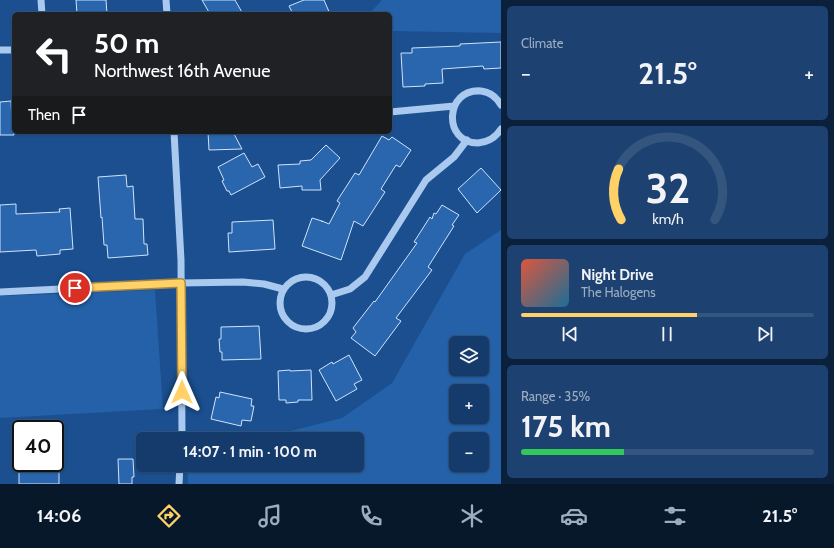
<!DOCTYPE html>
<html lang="en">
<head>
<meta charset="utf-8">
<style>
	:root { --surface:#143b6b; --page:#1d4271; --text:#f1f3f6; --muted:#9dadc1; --line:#33557e; --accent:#ffd166 }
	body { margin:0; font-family:Cabin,sans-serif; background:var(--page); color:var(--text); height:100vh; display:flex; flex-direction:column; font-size:15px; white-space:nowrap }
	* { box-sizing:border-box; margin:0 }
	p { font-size:13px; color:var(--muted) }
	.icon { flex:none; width:22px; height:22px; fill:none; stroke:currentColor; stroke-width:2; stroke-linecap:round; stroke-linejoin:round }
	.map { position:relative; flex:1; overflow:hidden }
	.drawer { display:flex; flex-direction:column; gap:6px; padding:6px; background:#0b203b; width:333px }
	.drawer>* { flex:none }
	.hud { position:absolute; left:12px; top:12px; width:380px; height:122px; border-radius:6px; box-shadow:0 1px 3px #0004,0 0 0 1px var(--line); background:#202124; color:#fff; overflow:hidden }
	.controls { position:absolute; left:449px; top:336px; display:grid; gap:8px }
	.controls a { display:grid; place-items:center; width:40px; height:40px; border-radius:6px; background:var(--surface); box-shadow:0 1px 3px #0004,0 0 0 1px var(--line); font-size:20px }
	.speed { position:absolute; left:12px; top:420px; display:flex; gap:8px; font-size:20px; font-weight:700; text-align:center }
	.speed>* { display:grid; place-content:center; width:52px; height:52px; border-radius:50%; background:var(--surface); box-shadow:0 1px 3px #0004,0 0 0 1px var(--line); line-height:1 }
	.speed .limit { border:2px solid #111; border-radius:6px; background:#fff; color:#111 }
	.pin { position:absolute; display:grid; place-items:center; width:34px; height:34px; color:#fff; margin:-17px; border:2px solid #fff; border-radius:50%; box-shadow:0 1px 4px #0007 }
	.me { position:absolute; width:44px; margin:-22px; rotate:0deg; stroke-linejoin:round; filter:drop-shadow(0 0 3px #0008) }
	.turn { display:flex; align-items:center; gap:14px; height:84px; padding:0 16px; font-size:18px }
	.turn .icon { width:52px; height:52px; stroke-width:2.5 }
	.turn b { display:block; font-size:28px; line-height:34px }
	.then { display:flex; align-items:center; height:38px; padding:0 16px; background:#0003; gap:8px; font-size:15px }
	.big { font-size:30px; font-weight:800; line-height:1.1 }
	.drawer .tile { flex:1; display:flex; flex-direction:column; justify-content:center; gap:6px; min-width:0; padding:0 14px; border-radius:6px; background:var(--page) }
	.drawer .dial { align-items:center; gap:0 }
	.dial svg { height:104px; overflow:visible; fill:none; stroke:var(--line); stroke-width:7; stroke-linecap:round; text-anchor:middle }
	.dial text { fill:var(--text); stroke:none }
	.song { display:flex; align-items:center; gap:12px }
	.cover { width:48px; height:48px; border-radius:6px; background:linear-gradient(135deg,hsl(10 70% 55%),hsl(200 70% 35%)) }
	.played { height:4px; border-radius:2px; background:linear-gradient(90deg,var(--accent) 60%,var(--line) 60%) }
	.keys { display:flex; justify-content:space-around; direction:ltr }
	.heat { display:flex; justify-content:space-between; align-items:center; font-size:22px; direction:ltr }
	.charge { height:6px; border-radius:3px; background:linear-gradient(90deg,#34c759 35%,var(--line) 0) }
	.trip { position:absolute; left:136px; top:432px; width:228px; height:40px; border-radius:6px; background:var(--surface); box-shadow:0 1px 3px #0004,0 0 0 1px var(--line); font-weight:800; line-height:40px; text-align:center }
	.tab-bar { display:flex; height:64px; justify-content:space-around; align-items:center; background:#08182b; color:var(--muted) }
	.tab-bar .icon { width:28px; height:28px }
	.tab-bar .current { color:var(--accent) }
	.tab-bar b { font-size:18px; color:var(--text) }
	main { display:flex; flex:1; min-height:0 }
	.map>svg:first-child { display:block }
	.green { fill:#2461a8; fill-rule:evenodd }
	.building { fill:#2a66ad; stroke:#cfe3fa }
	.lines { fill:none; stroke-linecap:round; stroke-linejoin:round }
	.minor { stroke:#a9c9ee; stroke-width:7 }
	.route-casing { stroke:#a68842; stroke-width:10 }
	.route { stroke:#ffd166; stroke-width:7 }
</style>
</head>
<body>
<main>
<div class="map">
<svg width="501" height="484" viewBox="0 0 501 484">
	<rect width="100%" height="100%" fill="#1b4f8f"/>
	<path class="green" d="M382,0H501V33L390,31V14H369Z
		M501,230V484H188L187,465H357V439H247L263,438L342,418L392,383L465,254ZM456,343H482V369H456ZM456,391H482V417H456ZM456,439H482V465H456Z
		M155,290L163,409L0,418V296Z"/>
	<path class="building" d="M76,0H106L107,14H77Z
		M202,0H235L243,14H210Z
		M304,0H324L330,14H293L289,6Z
		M501,42V68L484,69L483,66L442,69L443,83L425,84V86L403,87L401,53H412V48L460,46V44Z
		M11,101L12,123H14V135H0V102Z
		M208,132H233L242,149L209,150Z
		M382,136L389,140L392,137L411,150L400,167L396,165L381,189L385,192L363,226L354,221L341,260L302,246L312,218L322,221V222V221L329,224L340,203L337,201L355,173L359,175Z
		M326,145L340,158L320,180L321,190H302V186L280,188L278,165L300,164V161L311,160Z
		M244,153L252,167L258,164L265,177L231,195L229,191H227L222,181L224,180L218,167Z
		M481,168L501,190L477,213L458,189Z
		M126,175L127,187L133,186L135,219H143L144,244H147L148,255L108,258L107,245H104L102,217L101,218L98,177Z
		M16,204V214L60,212L59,209L70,208L73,249L60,250V254L37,256L36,250L0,252V205Z
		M442,205L459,215L452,225L454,226L428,267L432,270L396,318L401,321L375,356L351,338L356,332L353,328L374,301L375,302L417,243L414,242L430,217L432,219L434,213L436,214Z
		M273,220L275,249L229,252L228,233H232V222Z
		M259,326L261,359L222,360V352H220L219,339H221V327Z
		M349,355L362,380L354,384L357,389L336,401L319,370L332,362L333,364Z
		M290,370V371L311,370L312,400H298V402L286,403V400H279L278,371Z
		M220,392L252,399L251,406H254L251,421L242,420L241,426L211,419L216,397L219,398Z
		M118,459H133L134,477H132V484H119Z
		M25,463H44V465H50V466H59V484H19V467L25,465Z"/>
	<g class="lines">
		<path class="minor" d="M41,0L42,14
			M166,0L167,14
			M0,50H14
			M501,105C497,98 490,92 481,91C445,88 442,143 478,143C488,142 496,137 501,129
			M390,112L454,106
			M174,132L181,260L182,439
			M280 303a26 26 0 1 1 52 0a26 26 0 1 1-52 0Z
			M0,292L181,283L243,282L264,284L283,289
			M331,295L350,289L365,277L426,180L454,157L467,140
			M179,484L180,465"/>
	</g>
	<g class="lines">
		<defs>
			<path id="route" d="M75,288L181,283L182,392"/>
		</defs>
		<use href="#route" class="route-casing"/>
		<use href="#route" class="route"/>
	</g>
</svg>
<div class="controls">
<a><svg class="icon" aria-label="layers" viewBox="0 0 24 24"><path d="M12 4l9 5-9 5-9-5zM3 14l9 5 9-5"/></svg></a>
<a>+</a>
<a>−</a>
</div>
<div class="speed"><div class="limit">40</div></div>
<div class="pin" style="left:75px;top:288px;background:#d93025"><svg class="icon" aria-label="arrive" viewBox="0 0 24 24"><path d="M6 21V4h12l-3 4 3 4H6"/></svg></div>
<svg class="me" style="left:182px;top:392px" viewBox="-20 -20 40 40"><path d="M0-17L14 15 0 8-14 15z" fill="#ffd166" stroke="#fff" stroke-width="4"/></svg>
<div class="trip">14:07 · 1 min · 100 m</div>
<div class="hud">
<div class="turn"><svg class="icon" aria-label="left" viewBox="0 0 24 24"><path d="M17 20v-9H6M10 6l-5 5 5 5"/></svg><div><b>50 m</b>Northwest 16th Avenue</div></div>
<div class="then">Then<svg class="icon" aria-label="arrive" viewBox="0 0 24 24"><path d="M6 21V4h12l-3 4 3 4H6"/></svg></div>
</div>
</div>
<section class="drawer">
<div class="tile"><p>Climate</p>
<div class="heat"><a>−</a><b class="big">21.5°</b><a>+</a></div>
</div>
<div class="tile dial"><svg viewBox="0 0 100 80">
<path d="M14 69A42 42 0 1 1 86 69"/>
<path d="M14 69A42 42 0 0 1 12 30" stroke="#ffd166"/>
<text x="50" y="56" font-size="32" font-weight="700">32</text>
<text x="50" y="72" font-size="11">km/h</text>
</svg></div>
<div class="tile">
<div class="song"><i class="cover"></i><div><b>Night Drive</b><p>The Halogens</p></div></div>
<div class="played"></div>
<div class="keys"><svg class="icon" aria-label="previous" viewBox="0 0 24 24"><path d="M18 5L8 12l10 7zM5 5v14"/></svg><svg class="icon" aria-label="pause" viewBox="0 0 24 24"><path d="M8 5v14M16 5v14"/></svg><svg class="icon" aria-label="next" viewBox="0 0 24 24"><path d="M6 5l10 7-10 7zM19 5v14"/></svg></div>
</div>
<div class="tile"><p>Range · 35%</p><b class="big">175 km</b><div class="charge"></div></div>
</section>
</main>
<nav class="tab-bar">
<b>14:06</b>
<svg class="icon current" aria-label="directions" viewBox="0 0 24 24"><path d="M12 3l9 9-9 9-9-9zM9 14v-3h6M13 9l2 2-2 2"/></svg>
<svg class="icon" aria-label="music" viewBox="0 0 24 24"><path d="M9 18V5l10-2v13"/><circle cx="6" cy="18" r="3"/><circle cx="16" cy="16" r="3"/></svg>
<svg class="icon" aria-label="phone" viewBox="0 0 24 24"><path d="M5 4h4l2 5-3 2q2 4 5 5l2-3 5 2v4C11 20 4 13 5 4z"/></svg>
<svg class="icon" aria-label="climate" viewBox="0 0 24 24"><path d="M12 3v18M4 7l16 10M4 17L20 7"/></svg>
<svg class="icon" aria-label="car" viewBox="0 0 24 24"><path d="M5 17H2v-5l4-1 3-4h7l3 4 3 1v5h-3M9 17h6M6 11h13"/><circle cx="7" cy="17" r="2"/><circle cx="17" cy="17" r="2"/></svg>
<svg class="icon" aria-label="filters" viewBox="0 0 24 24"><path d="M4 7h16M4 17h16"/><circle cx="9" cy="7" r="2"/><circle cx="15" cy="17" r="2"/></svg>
<b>21.5°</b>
</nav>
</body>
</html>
